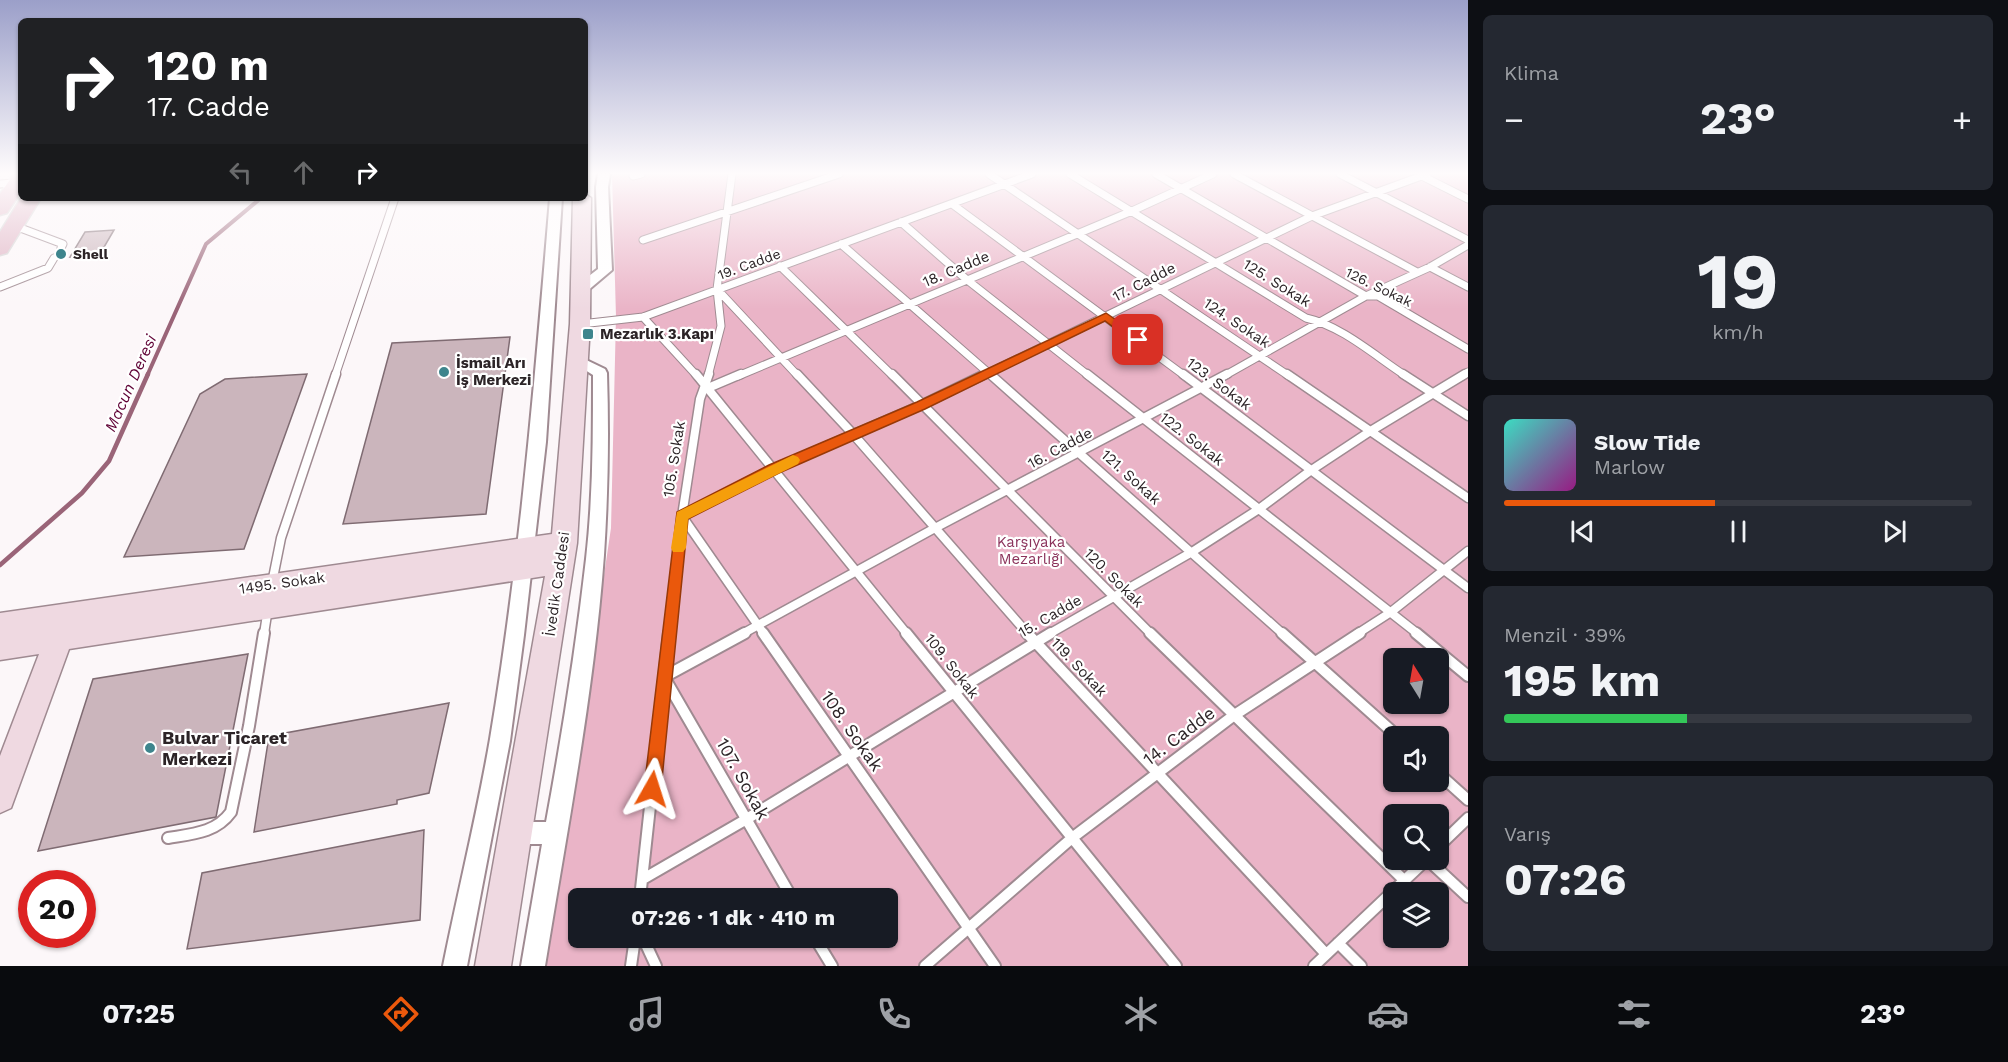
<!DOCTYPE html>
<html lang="tr">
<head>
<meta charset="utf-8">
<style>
	:root { --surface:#171b24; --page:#242831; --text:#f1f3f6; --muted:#9ea1a6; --line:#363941; --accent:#ea580c }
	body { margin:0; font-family:"Work Sans",sans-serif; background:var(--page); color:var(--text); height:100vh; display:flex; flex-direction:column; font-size:22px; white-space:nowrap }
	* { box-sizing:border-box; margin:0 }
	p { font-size:20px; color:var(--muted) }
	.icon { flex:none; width:33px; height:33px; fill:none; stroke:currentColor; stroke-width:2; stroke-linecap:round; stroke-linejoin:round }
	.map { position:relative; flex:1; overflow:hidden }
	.sheet { display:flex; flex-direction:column; gap:15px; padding:15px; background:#0d0f14; width:540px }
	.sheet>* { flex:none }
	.hud { position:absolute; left:18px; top:18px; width:570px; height:183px; border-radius:9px; box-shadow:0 2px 4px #0004; background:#202124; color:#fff; overflow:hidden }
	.needle { width:39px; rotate:349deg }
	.fabs { position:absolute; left:1383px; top:648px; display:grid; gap:12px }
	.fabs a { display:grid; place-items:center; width:66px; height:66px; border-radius:9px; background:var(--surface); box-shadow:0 2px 4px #0004; font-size:30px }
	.speed { position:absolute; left:18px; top:870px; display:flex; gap:12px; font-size:30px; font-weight:700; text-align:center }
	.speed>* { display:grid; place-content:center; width:78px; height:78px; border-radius:50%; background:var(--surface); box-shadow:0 2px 4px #0004; line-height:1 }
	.speed .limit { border:9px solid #d22; background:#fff; color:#111 }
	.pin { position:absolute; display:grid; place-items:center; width:51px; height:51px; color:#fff; margin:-26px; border-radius:12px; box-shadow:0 3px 9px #0006 }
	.me { position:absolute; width:66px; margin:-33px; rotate:6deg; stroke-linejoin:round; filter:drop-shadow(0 0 4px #0008) }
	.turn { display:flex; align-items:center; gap:21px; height:126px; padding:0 30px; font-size:27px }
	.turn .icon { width:78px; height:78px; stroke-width:2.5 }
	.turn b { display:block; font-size:42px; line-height:51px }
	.lanes { display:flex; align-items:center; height:57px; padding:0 30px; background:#0003; justify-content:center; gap:30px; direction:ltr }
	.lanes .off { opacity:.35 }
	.big { font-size:45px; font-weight:700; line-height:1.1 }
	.sheet .tile { flex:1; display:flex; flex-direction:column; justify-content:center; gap:9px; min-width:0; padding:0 21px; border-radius:9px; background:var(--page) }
	.sheet .dial { align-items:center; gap:0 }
	.dial b { font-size:78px; line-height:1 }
	.song { display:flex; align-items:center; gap:18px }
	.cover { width:72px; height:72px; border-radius:9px; background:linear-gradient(135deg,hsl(170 70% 55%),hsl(310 70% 35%)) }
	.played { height:6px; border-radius:3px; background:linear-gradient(90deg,var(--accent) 45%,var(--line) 45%) }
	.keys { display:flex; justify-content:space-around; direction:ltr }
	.heat { display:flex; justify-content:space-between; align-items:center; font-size:33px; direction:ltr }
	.charge { height:9px; border-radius:4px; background:linear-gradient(90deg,#34c759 39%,var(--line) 0) }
	.trip { position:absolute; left:568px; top:888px; width:330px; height:60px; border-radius:9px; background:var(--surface); box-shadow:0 2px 4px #0004; font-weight:700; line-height:60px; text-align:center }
	.tabs { display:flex; height:96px; justify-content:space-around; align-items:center; background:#090b0e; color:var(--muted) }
	.tabs .icon { width:42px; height:42px }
	.tabs .active { color:var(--accent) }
	.tabs b { font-size:27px; color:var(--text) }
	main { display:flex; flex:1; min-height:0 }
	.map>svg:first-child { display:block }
	.green { fill:#eab4c7; fill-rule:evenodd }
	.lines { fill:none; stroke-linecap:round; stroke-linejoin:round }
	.stream-far1 { stroke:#9a6478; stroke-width:4 }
	.stream { stroke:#9a6478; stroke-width:4.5 }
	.building { fill:#cbb5bc; stroke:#7f6b72; stroke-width:1.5 }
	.lane-far2-casing { stroke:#9f8a91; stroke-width:9 }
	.lane-far1-casing { stroke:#9f8a91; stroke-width:11 }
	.lane-casing { stroke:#9f8a91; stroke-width:14 }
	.street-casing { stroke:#9f8a91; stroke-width:4 }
	.secondary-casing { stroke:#9f8a91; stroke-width:3 }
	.primary-casing { stroke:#d5d3d4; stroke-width:3 }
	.lane-far2 { stroke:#fff; stroke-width:7 }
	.lane-far1 { stroke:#fff; stroke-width:8 }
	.lane { stroke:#fff; stroke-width:10 }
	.street { fill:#fff; fill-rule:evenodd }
	.secondary { fill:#efd9e1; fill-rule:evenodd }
	.primary { fill:#dfb3c4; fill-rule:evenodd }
	.route { fill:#ea580c; stroke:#983908; stroke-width:1.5 }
	.slow { fill:#f59e0b }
	.poi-dot { fill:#3e858d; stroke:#fff; stroke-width:2 }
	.labels { text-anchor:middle; stroke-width:4.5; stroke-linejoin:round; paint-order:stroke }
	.far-poi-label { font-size:14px; font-weight:bold; fill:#2c2427; stroke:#fff; text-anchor:start }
	.far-street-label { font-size:14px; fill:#2c2427; stroke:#fff }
	.street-label { font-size:15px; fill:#2c2427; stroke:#fff }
	.poi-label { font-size:15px; font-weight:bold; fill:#2c2427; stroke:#fff; text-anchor:start }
	.park-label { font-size:15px; fill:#8b325b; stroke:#fff }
	.water-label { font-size:16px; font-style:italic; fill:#600336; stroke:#fff }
	.near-street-label { font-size:18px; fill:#2c2427; stroke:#fff }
	.near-poi-label { font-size:18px; font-weight:bold; fill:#2c2427; stroke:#fff; text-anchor:start }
</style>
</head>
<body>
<main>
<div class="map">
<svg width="1468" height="966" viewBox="0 0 1468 966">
	<rect width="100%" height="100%" fill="#fcf7f9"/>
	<path class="green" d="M612,174H1468V966H546L611,528L616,317ZM1394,658H1438V704H1394ZM1394,736H1438V782H1394ZM1394,814H1438V860H1394ZM1394,892H1438V938H1394ZM579,898H888V938H579Z"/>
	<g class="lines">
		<path class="stream-far1" d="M147,376L206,244L261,198"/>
		<path class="stream" d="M0,565L82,493L109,461L148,374"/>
	</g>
	<path class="building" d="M114,230L100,254L70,257L85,232Z
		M510,337L486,514L343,524L392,343Z
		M307,374L244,549L124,557L200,394L225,379Z
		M248,654L216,817L38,851L93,679Z
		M449,703L429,793L397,800V804L254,832L269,736Z
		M424,830L420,920L187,949L202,873Z"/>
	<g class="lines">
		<defs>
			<path id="lane-far2" d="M989,174L1289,376
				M1070,174L1306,318C1342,326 1375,356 1406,376
				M1156,174L1366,296H1378L1468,349
				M1234,174L1417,272
				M1340,174L1468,240
				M1420,175L1468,199
				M633,176L641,174
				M0,184L13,183
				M952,204L1185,376
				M901,222L966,279L1089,376
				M15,226L63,244L61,248
				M643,240L839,174
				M841,244L992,376
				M780,266L893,376
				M1430,267L1468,287
				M0,287L48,268L54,258
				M717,289L798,376
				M643,317L697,376
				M581,324L643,317L1032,174
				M335,376L395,198
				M708,376L721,326L717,289L732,174
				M738,376L1132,211L1213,174
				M982,376L1312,216L1427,174
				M1224,376L1366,296L1430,267L1468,245
				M1462,376L1468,372"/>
			<path id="lane-far1" d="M696,374L907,634
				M797,374L853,434L1028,634
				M892,374L1151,634
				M990,374L1283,634
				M1087,374L1418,634
				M1183,374L1468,588
				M1287,374L1468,498
				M1403,374L1468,416
				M708,388L741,374
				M272,583L281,538L336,374
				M264,634L268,608
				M669,634L682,516L700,399L709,374
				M742,634L935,528L1227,374
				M764,634L682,516L774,469L921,405L985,374
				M1049,634L1192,552L1259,509L1310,471L1369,432L1465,374
				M1357,634L1391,612L1468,551"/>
			<path id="lane" d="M745,633L664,677L792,898
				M763,633L995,966
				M906,633L1176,966
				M1027,633L1326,954
				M1150,633L1405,881
				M1282,633L1397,736
				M1416,633L1468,676
				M1438,773L1468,800
				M168,838C192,834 216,833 231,812L249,726L264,633
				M1438,847L1468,818
				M1428,860L1468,897
				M643,879L745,820L1051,633
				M640,898L669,633
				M643,938L656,966
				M815,938L832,966
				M1338,943L1361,966
				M631,966L635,938
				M925,966L1072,838L1233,716L1360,633
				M1314,966L1426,860"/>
			<path id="street" d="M598,174H610L608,187L612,270L586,292H576L574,289L576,286L598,269L596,187Z
				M550,198H562L546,442L524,635L510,741L467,966H443C458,891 477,815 490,739C520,560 535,379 550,198Z
				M578,356L605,369L607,373C609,434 608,494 604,555C594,693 567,830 545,966H521L542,844H517L509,841L506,833L509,825L517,822H546C562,735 576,647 586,559C593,498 593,437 593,375L571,361L573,357Z"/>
			<path id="secondary" d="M585,194L591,198L590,324L577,543L511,966H475L545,576L69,649L11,808L0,813V756L39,654L0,660V613L552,534L570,324L573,198H585Z"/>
			<path id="primary" d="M14,174H21V192L7,213L0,215V194Z
				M21,198H41L7,253L0,255V232Z"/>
		</defs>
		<use href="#lane-far2" class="lane-far2-casing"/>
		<use href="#lane-far1" class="lane-far1-casing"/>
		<use href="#lane" class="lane-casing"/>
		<use href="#street" class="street-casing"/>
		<use href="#secondary" class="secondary-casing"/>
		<use href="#primary" class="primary-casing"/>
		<use href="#lane-far2" class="lane-far2"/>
		<use href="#lane-far1" class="lane-far1"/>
		<use href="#lane" class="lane"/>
		<use href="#street" class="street"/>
		<use href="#secondary" class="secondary"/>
		<use href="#primary" class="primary"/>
	</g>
	<linearGradient id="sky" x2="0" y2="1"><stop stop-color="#9b9fc9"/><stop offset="0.56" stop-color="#fefbfc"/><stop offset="1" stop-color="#fefbfc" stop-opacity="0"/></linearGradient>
	<rect width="1468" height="309" fill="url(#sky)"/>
	<path class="route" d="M1106,313L1142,338V343H1134L1105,321L925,409L779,473L688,519L661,789L659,796L652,798L646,796L644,789L677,512L769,465L917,402Z"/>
	<path class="slow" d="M793,455L798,457L800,460L798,464L688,519L686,548L683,552H673L671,548L677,512Z"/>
	<g class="poi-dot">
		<circle cx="61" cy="254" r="6"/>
		<rect x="582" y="328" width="12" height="12" rx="3"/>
		<circle cx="444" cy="372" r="6"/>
		<circle cx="150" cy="748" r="6"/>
	</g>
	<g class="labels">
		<g class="far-poi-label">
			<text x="73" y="259">Shell</text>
		</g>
		<g class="far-street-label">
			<text transform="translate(749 264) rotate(-20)" y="5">19. Cadde</text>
			<text transform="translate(1379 287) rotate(26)" y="5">126. Sokak</text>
		</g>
		<g class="street-label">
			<text transform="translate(956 269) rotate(-23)" y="5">18. Cadde</text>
			<text transform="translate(1144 282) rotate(-27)" y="5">17. Cadde</text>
			<text transform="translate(1277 283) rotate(32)" y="5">125. Sokak</text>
			<text transform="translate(1237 323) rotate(34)" y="5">124. Sokak</text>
			<text transform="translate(1219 384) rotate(37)" y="5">123. Sokak</text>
			<text transform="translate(1192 439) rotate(38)" y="5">122. Sokak</text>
			<text transform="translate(1060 448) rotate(-28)" y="5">16. Cadde</text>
			<text transform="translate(674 459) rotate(-81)" y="5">105. Sokak</text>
			<text transform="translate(1131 477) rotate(42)" y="5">121. Sokak</text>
			<text transform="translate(1114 578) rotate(45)" y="5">120. Sokak</text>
			<text transform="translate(282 583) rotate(-8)" y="5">1495. Sokak</text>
			<text transform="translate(557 584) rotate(-82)" y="5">İvedik Caddesi</text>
			<text transform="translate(1050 616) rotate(-30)" y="5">15. Cadde</text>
			<text transform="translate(952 666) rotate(52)" y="5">109. Sokak</text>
			<text transform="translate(1079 667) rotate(47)" y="5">119. Sokak</text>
		</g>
		<g class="poi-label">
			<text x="600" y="339">Mezarlık 3.Kapı</text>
			<text x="456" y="368">İsmail Arı<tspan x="456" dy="17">İş Merkezi</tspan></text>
		</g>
		<g class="park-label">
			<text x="1031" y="547">Karşıyaka<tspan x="1031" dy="17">Mezarlığı</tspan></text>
		</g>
		<g class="water-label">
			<text transform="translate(130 383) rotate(-66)" y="6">Macun Deresi</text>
		</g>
		<g class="near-street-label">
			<text transform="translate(852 731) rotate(55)" y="6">108. Sokak</text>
			<text transform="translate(1179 736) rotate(-37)" y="6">14. Cadde</text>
			<text transform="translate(743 779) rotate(61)" y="6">107. Sokak</text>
		</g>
		<g class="near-poi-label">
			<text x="162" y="744">Bulvar Ticaret<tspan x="162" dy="21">Merkezi</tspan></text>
		</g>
	</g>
</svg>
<div class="fabs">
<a><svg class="needle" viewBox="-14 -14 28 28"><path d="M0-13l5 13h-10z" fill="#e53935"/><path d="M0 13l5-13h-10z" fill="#9ea1a6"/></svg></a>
<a><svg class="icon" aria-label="sound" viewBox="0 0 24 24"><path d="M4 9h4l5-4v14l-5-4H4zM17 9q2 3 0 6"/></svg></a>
<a><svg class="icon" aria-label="search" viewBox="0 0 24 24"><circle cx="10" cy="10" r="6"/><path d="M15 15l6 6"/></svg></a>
<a><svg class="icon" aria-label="layers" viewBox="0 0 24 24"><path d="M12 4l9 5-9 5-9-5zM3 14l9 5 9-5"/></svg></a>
</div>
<div class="speed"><div class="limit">20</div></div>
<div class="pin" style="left:1138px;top:340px;background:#d93025"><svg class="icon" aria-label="arrive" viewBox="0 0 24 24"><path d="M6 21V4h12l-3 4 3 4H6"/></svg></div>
<svg class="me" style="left:652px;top:789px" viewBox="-20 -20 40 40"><path d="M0-17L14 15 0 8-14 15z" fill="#ea580c" stroke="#fff" stroke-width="4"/></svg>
<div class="trip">07:26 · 1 dk · 410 m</div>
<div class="hud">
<div class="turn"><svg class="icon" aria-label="right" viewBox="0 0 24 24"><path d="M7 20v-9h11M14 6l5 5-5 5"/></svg><div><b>120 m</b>17. Cadde</div></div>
<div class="lanes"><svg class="icon off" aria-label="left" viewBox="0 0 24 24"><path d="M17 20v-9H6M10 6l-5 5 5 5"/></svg><svg class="icon off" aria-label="ahead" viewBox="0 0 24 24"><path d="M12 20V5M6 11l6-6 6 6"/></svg><svg class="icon" aria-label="right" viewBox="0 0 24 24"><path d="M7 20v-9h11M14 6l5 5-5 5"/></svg></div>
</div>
</div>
<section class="sheet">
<div class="tile"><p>Klima</p>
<div class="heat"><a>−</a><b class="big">23°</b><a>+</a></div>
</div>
<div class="tile dial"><b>19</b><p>km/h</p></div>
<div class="tile">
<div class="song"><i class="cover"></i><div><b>Slow Tide</b><p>Marlow</p></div></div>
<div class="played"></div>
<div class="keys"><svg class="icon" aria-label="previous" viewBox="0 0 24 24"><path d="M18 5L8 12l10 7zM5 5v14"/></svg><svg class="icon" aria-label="pause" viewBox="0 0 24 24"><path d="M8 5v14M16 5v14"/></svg><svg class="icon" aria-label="next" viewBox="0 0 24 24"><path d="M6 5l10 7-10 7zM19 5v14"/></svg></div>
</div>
<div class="tile"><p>Menzil · 39%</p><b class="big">195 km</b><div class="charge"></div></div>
<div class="tile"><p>Varış</p><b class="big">07:26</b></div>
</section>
</main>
<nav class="tabs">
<b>07:25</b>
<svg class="icon active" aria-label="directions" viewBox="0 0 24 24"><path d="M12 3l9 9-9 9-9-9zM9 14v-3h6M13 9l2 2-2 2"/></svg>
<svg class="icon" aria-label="music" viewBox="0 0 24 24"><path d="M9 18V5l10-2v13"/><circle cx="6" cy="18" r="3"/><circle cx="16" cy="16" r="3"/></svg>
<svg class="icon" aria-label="phone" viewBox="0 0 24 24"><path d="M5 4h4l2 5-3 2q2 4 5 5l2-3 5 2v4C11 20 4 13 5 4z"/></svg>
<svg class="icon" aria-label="climate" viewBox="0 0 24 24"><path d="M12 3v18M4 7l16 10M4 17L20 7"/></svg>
<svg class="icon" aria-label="car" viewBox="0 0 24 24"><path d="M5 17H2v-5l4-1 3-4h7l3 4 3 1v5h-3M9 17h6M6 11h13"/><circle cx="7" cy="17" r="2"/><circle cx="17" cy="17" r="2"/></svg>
<svg class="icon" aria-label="filters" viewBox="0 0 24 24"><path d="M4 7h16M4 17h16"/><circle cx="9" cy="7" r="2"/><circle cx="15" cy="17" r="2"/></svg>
<b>23°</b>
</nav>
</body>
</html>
